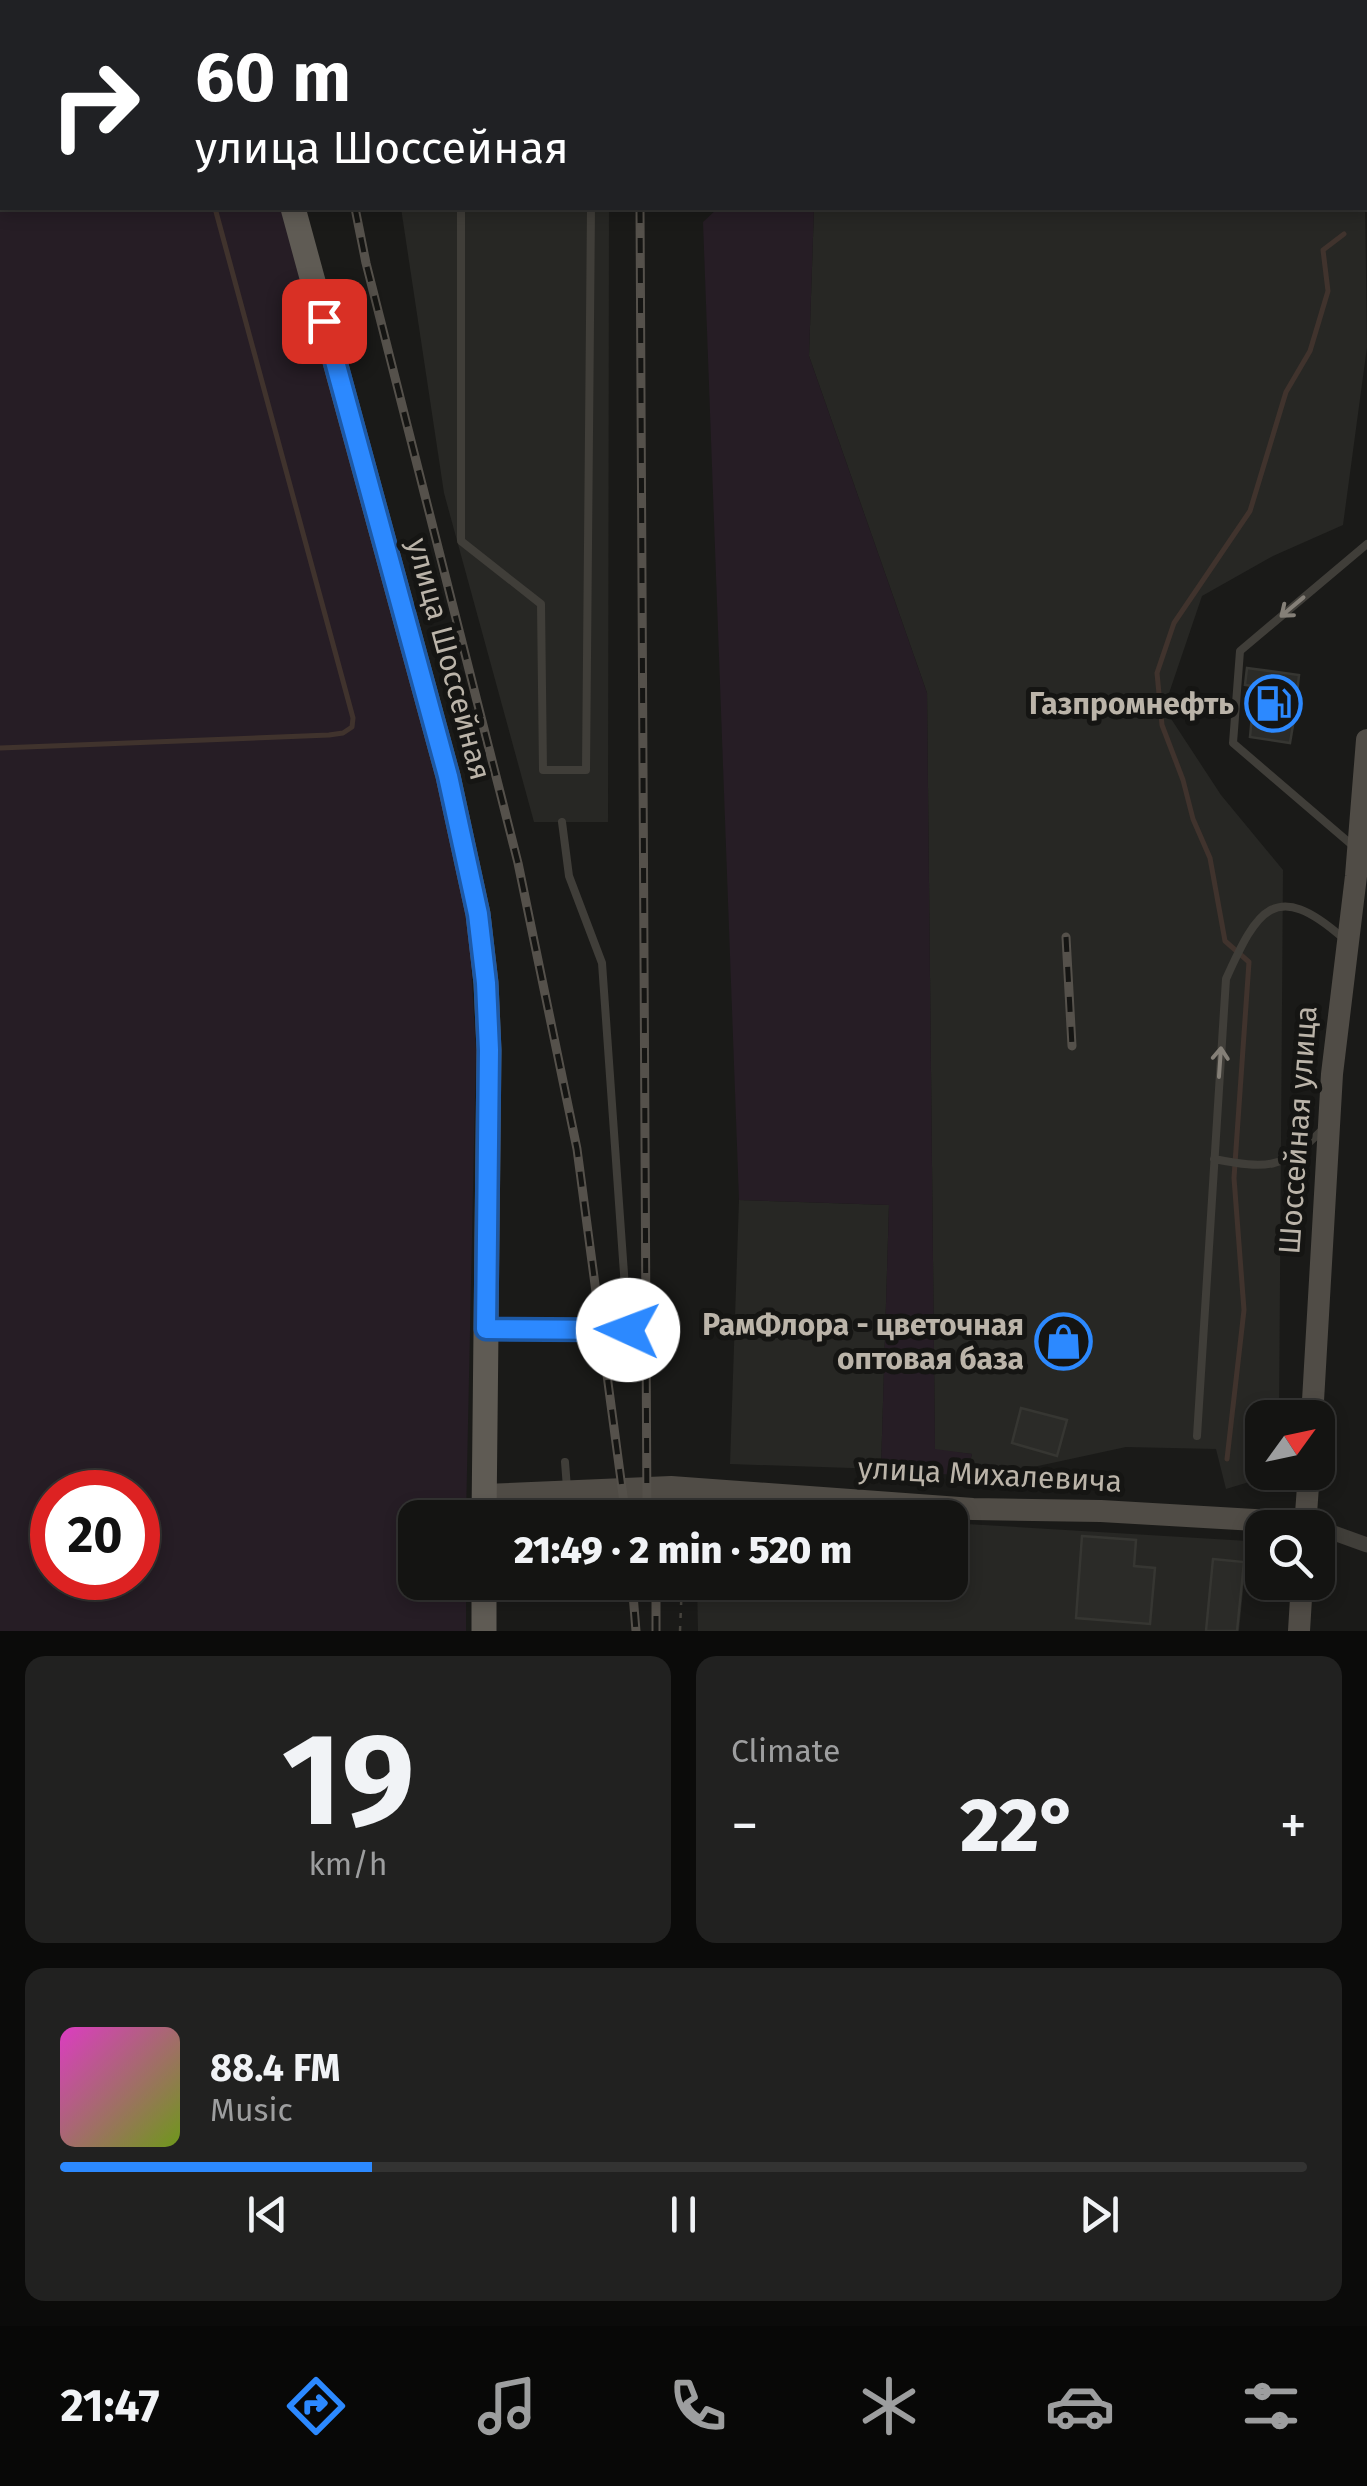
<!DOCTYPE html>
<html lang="en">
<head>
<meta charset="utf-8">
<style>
	:root { --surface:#141412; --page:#212120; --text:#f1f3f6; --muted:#9d9e9f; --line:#333332; --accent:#2c89ff }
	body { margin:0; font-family:"Fira Sans",sans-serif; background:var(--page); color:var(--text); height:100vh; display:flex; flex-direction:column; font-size:38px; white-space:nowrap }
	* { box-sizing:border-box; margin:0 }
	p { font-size:32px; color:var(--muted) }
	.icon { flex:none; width:55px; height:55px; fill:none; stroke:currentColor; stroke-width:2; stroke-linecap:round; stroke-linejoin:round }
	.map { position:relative; height:1631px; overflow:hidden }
	.sheet { display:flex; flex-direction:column; gap:25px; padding:25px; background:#0b0b0a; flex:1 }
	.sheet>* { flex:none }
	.hud { position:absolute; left:0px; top:0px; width:1368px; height:210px; box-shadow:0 5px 15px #0003,0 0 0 2px var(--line); background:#202124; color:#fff; overflow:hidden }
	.needle { width:65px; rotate:57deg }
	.tools { position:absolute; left:1245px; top:1400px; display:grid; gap:20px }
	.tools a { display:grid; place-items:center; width:90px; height:90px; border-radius:20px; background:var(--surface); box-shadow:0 5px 15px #0003,0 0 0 2px var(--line); font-size:50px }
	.speed { position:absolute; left:30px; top:1470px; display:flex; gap:20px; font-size:50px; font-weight:700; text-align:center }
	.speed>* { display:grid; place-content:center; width:130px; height:130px; border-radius:50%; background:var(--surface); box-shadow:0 5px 15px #0003,0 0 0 2px var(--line); line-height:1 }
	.speed .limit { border:15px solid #d22; background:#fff; color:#111 }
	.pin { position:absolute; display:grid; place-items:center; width:85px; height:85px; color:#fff; margin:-42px; border-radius:20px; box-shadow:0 5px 15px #0006 }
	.me { position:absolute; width:110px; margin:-55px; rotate:272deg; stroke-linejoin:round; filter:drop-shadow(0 0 8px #0008) }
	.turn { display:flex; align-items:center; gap:35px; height:210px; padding:0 30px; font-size:45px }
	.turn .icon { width:130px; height:130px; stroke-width:2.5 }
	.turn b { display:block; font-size:70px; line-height:85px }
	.big { font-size:75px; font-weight:800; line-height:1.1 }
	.sheet .card { flex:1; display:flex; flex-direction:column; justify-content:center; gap:15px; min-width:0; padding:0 35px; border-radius:20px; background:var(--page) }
	.sheet .dial { align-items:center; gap:0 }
	.dial b { font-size:130px; line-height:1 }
	.song { display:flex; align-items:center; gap:30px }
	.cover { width:120px; height:120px; border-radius:15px; background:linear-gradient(135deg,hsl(310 70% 55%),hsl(80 70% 35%)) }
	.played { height:10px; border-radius:5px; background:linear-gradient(90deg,var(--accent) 25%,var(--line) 25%) }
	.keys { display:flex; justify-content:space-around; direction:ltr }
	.heat { display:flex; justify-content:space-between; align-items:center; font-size:55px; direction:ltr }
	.sheet .tiles { flex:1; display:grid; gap:25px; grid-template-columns:1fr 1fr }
	.card:last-child { grid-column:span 2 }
	.trip { position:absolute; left:398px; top:1500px; width:570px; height:100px; border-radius:20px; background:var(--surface); box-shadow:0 5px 15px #0003,0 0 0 2px var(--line); font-weight:800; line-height:100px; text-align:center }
	.dock { display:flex; height:160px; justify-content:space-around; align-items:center; background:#080807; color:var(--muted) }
	.dock .icon { width:70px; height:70px }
	.dock .on { color:var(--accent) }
	.dock b { font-size:45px; color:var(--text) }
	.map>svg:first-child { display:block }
	.built { fill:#272724 }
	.green { fill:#261d25; fill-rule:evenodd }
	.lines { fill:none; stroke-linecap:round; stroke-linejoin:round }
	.stream { stroke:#40332d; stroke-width:5 }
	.building { fill:#2b2b28; stroke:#363632; stroke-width:2.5 }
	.path { stroke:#47443e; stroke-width:2.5; stroke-dasharray:5 8; stroke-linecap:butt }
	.lane { stroke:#403e39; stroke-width:8 }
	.street { stroke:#403e39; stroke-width:15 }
	.secondary { stroke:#504c46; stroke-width:22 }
	.primary { stroke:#5f5b54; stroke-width:25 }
	.rail-casing { stroke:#55514b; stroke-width:9 }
	.rail { stroke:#151513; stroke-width:5; stroke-dasharray:15; stroke-linecap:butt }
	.oneway { stroke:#847f77 }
	.route-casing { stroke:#1d59a6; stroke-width:25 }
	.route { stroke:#2c89ff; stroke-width:18 }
	.labels { text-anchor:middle; stroke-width:10; stroke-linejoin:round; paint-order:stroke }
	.street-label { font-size:30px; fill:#bbb4a9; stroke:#151513 }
	.poi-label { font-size:30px; font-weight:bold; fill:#bbb4a9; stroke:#151513; text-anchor:end }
</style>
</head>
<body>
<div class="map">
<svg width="1367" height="1631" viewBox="0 0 1367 1631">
	<rect width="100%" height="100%" fill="#1a1a18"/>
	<path class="built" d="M795,0H1367V72L1365,2H795Z
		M1365,201L1367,347L1343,525L1273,556L1202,596L1164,708L1221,795L1283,870L1279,1417L1262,1418V1472L1279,1473L1226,1489L1216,1449L1126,1447L1005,1473L994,1471L966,1476L972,1454L935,1450L927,693L809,356L814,208H1365Z
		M401,208H609L608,822H534L444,493Z
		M739,1200L889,1205L881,1469L730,1464Z
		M950,1523L1248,1541L1239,1631H698L697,1583L950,1582Z"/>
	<path class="green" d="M0,0H227V2H2V208H282L439,786L469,931L476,1051L466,1517L415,1518V1582L466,1583V1631H0ZM52,1492H138V1578H52Z
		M718,208H814L809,356L927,693L935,1449L972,1454L966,1476L881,1469L889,1205L739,1200L703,222Z"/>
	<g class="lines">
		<path class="stream" d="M0,120H2
			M0,748L329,735L343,733L352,727L353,718L215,208
			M1227,1459L1244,1310L1234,1178L1249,962L1225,941L1210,858L1193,819L1183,780L1162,725L1157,673L1174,623L1250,511L1286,392L1310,351L1328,291L1323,250L1344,234"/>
	</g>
	<path class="building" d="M1247,668L1299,675L1297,693L1284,691L1281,717L1294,719L1290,743L1250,737L1252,716L1262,718L1267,688L1245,685Z
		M1021,1408L1067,1420L1057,1456L1012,1443Z
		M1082,1536L1136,1540L1134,1566L1155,1568L1150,1624L1076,1618Z
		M1213,1559L1244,1562L1237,1631H1206Z"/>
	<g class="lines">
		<path class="path" d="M758,2V0
			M680,1631L682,1582"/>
		<path class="lane" d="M426,0V2
			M458,0L459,2
			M586,0V2
			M1138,0V2
			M1365,182H1367
			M461,208V541L541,604L543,770H586L591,208
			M1352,845L1233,743L1240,651L1367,544
			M1214,1159C1267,1169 1283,1170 1322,1130
			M490,1329L628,1330L602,963L569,876L562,822
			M1197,1436L1226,979C1257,910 1275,878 1343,938
			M565,1462L567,1488"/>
		<path class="street" d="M1306,1523L1367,1545"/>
		<path class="secondary" d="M1312,1418L1332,1074L1356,876L1367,740
			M484,1495L671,1487L973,1509L1101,1511L1306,1523
			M1305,1528L1309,1472
			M1299,1631L1302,1582"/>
		<path class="primary" d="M239,0V2
			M293,208L448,776L478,914L486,983L489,1050L484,1518
			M484,1582V1631"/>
		<defs>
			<path id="rail" d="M327,0V2
				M646,0V2
				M355,208L366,263L518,863L577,1149L626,1518
				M640,208L647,1518
				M1066,937L1072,1046
				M632,1582L636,1631
				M656,1631V1582"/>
		</defs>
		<use href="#rail" class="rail-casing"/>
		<use href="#rail" class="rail"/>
	</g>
	<defs><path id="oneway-shaft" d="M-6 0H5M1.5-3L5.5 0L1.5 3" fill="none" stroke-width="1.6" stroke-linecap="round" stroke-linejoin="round" transform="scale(2.5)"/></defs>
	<g class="oneway">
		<use href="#oneway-shaft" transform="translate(1292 607) rotate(140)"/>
		<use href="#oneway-shaft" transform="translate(1220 1062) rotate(-86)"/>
	</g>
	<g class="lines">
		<defs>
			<path id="route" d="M324,321L448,776L478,914L486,983L489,1050L486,1329L628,1330"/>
		</defs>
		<use href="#route" class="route-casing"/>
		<use href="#route" class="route"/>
	</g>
	<defs>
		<symbol id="fuel-ring" viewBox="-11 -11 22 22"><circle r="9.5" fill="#151513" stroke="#2c89ff" stroke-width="1.5"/><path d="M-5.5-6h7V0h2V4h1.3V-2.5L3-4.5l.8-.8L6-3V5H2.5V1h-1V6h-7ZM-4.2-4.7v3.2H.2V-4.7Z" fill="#2c89ff"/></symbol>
		<symbol id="shop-ring" viewBox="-11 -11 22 22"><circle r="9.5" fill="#151513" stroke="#2c89ff" stroke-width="1.5"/><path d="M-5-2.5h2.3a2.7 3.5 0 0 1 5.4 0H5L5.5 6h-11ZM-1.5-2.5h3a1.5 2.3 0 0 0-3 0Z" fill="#2c89ff"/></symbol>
	</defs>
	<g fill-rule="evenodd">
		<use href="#fuel-ring" x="1242" y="672" width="63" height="63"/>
		<use href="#shop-ring" x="1032" y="1310" width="63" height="63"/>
	</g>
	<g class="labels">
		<g class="street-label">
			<text transform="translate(449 659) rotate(75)" y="10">улица Шоссейная</text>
			<text transform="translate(1298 1130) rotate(-86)" y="10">Шоссейная улица</text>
			<text transform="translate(990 1475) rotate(3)" y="10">улица Михалевича</text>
		</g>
		<g class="poi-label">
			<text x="1234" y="714">Газпромнефть</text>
			<text x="1024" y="1335">РамФлора - цветочная<tspan x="1024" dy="34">оптовая база</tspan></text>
		</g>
	</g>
</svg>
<div class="tools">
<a><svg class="needle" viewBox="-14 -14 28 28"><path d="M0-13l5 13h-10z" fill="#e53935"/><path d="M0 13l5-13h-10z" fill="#9d9e9f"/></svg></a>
<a><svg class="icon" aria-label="search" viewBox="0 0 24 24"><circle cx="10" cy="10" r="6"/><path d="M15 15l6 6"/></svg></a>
</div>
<div class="speed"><div class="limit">20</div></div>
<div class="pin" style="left:324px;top:321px;background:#d93025"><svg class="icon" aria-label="arrive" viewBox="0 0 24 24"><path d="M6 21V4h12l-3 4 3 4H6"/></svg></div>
<svg class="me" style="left:628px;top:1330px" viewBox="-20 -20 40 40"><circle r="19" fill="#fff"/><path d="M0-13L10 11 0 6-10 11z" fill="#2c89ff"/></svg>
<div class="trip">21:49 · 2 min · 520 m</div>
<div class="hud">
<div class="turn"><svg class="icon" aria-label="right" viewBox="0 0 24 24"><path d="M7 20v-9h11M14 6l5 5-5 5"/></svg><div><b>60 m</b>улица Шоссейная</div></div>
</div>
</div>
<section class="sheet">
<div class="tiles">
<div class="card dial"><b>19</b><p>km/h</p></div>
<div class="card"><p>Climate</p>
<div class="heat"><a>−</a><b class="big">22°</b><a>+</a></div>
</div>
<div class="card">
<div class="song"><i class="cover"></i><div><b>88.4 FM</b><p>Music</p></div></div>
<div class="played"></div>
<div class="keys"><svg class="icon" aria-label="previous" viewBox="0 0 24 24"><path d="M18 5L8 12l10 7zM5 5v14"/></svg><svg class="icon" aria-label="pause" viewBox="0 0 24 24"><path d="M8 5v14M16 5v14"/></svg><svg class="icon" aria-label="next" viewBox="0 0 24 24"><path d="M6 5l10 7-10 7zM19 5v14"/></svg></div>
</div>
</div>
</section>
<nav class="dock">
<b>21:47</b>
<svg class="icon on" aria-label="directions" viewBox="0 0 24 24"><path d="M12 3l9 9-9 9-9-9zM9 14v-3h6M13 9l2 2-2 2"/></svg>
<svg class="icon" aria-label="music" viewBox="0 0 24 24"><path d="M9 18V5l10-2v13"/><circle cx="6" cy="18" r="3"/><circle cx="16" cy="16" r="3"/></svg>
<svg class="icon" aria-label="phone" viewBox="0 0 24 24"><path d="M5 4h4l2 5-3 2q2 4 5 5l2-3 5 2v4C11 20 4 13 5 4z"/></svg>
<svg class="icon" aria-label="climate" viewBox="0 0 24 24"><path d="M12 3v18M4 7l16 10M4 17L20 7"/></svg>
<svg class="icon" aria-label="car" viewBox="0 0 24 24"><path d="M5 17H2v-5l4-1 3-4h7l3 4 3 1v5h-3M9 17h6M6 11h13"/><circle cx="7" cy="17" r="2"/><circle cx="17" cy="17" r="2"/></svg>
<svg class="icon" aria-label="filters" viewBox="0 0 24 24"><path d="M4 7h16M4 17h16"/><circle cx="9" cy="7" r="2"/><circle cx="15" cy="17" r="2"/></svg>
</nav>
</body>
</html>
